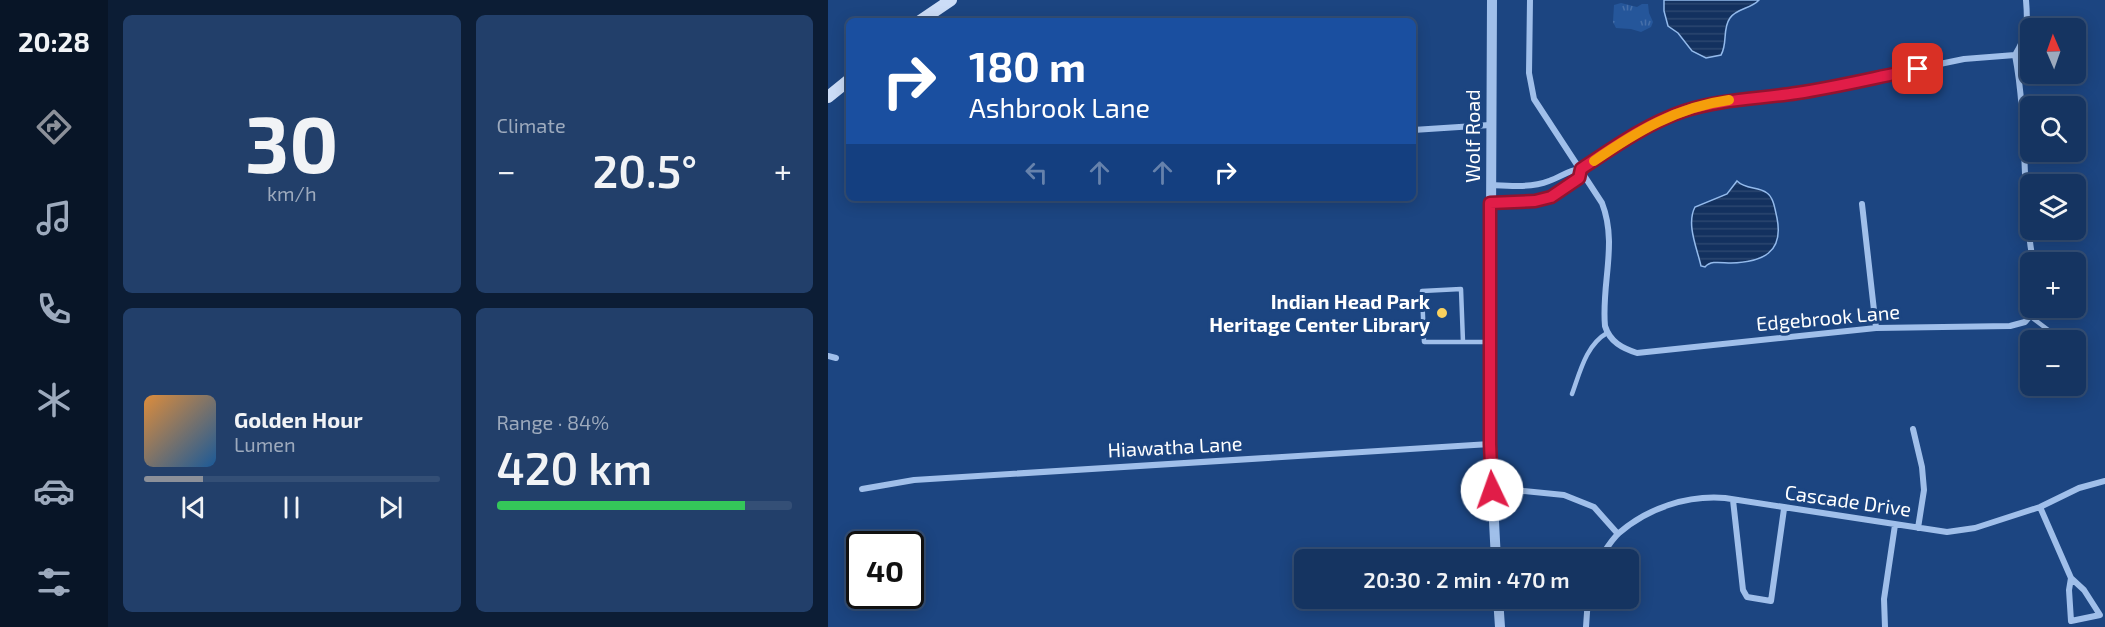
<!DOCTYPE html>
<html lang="en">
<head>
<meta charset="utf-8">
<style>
	:root { --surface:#153461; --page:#223f6a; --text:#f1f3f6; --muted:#9daabd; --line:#344f76; --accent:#8c9099 }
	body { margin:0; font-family:"Exo 2",sans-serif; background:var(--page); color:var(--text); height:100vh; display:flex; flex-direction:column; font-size:22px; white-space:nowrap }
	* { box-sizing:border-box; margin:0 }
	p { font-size:20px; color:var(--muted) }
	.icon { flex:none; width:33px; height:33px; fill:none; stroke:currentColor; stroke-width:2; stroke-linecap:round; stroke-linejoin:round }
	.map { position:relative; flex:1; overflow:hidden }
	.drawer { display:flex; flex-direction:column; gap:15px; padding:15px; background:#0c1d35; width:720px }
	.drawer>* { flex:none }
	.banner { position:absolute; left:18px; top:18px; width:570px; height:183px; border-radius:9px; box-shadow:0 3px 15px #0003,0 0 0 2px var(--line); background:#1a4fa0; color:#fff; overflow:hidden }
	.needle { width:39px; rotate:358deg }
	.controls { position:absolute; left:1192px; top:18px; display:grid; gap:12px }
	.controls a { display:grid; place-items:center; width:66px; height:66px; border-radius:9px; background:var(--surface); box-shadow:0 3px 15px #0003,0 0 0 2px var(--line); font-size:30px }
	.speed { position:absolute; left:18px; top:531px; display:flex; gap:12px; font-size:30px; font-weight:700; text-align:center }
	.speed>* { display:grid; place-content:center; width:78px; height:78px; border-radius:50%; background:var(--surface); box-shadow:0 3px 15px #0003,0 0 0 2px var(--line); line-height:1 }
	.speed .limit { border:3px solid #111; border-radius:9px; background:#fff; color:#111 }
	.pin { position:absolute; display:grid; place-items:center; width:51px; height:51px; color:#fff; margin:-26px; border-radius:12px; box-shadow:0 3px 9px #0006 }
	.me { position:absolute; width:66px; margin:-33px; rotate:357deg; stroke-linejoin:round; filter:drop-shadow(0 0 4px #0008) }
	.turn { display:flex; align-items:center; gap:21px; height:126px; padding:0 24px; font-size:27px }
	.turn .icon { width:78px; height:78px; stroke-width:2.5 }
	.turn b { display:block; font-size:42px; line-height:51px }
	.lanes { display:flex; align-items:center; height:57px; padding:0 24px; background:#0003; justify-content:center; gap:30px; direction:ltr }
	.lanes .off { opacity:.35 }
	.big { font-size:45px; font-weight:600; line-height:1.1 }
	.drawer .widget { flex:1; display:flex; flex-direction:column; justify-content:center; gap:9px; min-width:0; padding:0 21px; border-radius:9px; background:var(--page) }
	.drawer .dial { align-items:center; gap:0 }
	.dial b { font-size:78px; line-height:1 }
	.song { display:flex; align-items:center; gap:18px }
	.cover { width:72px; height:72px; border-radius:9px; background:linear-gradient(135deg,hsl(30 70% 55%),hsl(210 70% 35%)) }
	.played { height:6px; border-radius:3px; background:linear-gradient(90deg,var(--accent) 20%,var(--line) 20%) }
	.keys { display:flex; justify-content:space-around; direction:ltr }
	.heat { display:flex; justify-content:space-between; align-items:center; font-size:33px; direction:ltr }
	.charge { height:9px; border-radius:4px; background:linear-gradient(90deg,#34c759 84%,var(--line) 0) }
	.drawer .tiles { flex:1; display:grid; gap:15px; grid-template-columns:repeat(2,1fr) }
	.trip { position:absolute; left:466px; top:549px; width:345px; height:60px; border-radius:9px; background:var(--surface); box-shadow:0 3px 15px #0003,0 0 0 2px var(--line); font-weight:600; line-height:60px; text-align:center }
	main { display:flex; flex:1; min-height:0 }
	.dock { display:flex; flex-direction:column; width:108px; justify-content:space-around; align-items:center; background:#081527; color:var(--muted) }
	.dock .icon { width:42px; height:42px }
	.dock .on { color:var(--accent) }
	.dock b { font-size:27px; color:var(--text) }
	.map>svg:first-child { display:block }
	.park { fill:url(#park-tufts) }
	.water { fill:url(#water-rules); stroke:#93baec; stroke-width:1.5 }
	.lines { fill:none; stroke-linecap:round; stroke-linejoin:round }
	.service { stroke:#a0bfea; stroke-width:4.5 }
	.minor { stroke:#a0bfea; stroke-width:6 }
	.tertiary { stroke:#a0bfea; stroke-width:10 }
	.secondary { stroke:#ccddf7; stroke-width:12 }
	.route-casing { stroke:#92132f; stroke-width:15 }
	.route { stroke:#e11d48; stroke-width:10 }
	.slow { stroke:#f59e0b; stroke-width:10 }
	.poi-dot { fill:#fad15e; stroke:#1c4581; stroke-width:2 }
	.labels { text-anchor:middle; stroke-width:6; stroke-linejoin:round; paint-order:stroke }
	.street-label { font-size:20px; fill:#fff; stroke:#1c4581 }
	.poi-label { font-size:20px; font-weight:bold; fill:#fff; stroke:#1c4581; text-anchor:end }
</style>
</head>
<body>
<main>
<nav class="dock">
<b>20:28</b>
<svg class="icon on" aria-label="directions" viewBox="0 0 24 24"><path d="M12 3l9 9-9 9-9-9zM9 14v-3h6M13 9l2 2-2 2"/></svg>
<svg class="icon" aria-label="music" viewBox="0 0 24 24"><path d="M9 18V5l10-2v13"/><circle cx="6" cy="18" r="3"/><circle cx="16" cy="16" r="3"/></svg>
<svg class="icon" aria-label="phone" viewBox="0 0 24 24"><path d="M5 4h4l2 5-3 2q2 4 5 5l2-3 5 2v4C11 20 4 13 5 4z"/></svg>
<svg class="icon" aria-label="climate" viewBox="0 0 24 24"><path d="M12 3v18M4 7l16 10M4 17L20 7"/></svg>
<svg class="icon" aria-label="car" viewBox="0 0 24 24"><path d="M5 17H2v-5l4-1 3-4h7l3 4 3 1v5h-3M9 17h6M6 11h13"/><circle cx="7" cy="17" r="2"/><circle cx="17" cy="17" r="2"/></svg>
<svg class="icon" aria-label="filters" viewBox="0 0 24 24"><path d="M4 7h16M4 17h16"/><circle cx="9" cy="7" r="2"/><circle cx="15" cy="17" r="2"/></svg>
</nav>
<section class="drawer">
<div class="tiles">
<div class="widget dial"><b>30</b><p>km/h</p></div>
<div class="widget"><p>Climate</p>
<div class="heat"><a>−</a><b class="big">20.5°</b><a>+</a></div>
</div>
<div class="widget">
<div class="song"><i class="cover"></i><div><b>Golden Hour</b><p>Lumen</p></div></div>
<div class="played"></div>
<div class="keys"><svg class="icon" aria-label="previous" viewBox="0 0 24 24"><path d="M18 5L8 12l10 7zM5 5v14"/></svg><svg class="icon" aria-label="pause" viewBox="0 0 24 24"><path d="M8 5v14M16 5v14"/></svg><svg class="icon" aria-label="next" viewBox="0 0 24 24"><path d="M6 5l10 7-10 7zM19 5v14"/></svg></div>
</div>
<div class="widget"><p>Range · 84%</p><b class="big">420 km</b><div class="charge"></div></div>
</div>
</section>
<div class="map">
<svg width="1277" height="627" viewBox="0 0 1277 627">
	<defs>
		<pattern id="park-tufts" width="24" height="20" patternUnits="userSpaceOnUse" patternTransform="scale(1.5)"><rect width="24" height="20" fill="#25569a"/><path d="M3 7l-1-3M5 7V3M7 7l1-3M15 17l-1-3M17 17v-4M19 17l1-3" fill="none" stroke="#466fa9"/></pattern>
		<pattern id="water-rules" width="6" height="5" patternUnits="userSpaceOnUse" patternTransform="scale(1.5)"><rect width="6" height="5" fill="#13315f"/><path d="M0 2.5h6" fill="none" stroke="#2b466f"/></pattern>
	</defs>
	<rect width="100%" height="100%" fill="#1c4581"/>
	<path class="park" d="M793,3L809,7L814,4H820L821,13L825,22L823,27L813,32L803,29L788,28L785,22L786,5Z"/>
	<path class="water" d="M836,0H931C923,9 909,8 902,18C894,29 900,43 893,55L878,58L864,51L850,33L840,26L836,11Z
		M909,181C918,190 930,186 939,193C946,198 947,210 949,218C956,253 934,262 903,263C894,263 883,260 877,267L873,266C869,248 858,224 867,207L899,194Z"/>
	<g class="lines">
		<path class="service" d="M1203,317L1227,335L1239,340
			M635,342L633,289L594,291L596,342H663
			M1248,345L1256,349
			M744,394C752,372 758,345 779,333"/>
		<path class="minor" d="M702,0L701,73L706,99L774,203C790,244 773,284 777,326C782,342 794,348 809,353L1048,328L1182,326L1197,322L1209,308
			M1198,0C1200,24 1200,34 1187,55C1200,123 1193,194 1205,262
			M585,130L662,125
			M663,185C681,186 703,188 721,181C733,177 740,170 753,169L822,125L873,106L897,101L971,93L1136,59L1187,55
			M662,203L707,201L723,197L751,178L753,169
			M1034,204L1048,328
			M0,356L8,358
			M1085,429L1094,467L1096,490L1090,528
			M34,489L86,480L662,444
			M695,491L736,495L766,507L790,534
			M905,500L915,590L919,597L943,601L956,509
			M1212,507L1243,578L1241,590L1243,621L1272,615L1256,590L1243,578
			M771,560C777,551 783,540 791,533C820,508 859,495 897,498L1119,532L1147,528L1212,507L1251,488L1277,481
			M758,627L760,598
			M1057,627L1056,599L1067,525"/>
		<path class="tertiary" d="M664,0L662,444L668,560
			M670,598L672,627"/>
		<path class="secondary" d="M92,21L123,0
			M0,97L21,80"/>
	</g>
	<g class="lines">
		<defs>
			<path id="route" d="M664,490L662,444V203L707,201L723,197L751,178L753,169C786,147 818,124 856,111C893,99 931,99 969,93C1009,87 1049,77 1090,69"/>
		</defs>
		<use href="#route" class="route-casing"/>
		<use href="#route" class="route"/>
		<path class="slow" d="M766,161C808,132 849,107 901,100"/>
	</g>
	<circle class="poi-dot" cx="614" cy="313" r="6"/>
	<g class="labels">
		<g class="street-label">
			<text transform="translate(645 136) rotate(-90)" y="7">Wolf Road</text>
			<text transform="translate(1000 318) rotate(-5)" y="7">Edgebrook Lane</text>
			<text transform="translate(347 447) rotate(-3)" y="7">Hiawatha Lane</text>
			<text transform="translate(1020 501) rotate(8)" y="7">Cascade Drive</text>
		</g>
		<g class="poi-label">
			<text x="602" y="309">Indian Head Park<tspan x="602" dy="23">Heritage Center Library</tspan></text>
		</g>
	</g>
</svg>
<div class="controls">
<a><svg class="needle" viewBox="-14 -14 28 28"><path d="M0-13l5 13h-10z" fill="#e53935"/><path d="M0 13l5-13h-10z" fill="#9daabd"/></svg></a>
<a><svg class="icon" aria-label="search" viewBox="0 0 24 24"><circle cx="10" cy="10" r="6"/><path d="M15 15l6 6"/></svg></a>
<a><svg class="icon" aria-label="layers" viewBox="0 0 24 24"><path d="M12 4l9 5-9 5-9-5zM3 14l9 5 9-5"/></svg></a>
<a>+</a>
<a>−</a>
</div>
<div class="speed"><div class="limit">40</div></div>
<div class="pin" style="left:1090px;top:69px;background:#d93025"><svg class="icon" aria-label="arrive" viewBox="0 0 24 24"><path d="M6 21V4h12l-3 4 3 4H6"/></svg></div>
<svg class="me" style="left:664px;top:490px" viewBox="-20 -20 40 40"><circle r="19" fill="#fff"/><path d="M0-13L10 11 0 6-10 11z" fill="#e11d48"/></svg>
<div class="trip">20:30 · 2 min · 470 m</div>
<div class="banner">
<div class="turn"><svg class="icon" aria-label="right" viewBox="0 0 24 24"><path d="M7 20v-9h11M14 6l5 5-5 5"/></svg><div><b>180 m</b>Ashbrook Lane</div></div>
<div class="lanes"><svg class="icon off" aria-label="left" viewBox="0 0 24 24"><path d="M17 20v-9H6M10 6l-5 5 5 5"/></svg><svg class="icon off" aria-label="ahead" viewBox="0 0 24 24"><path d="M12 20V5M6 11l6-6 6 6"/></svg><svg class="icon off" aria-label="ahead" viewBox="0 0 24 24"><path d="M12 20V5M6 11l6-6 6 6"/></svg><svg class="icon" aria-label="right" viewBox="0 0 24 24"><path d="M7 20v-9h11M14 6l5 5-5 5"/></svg></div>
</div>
</div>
</main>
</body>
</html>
